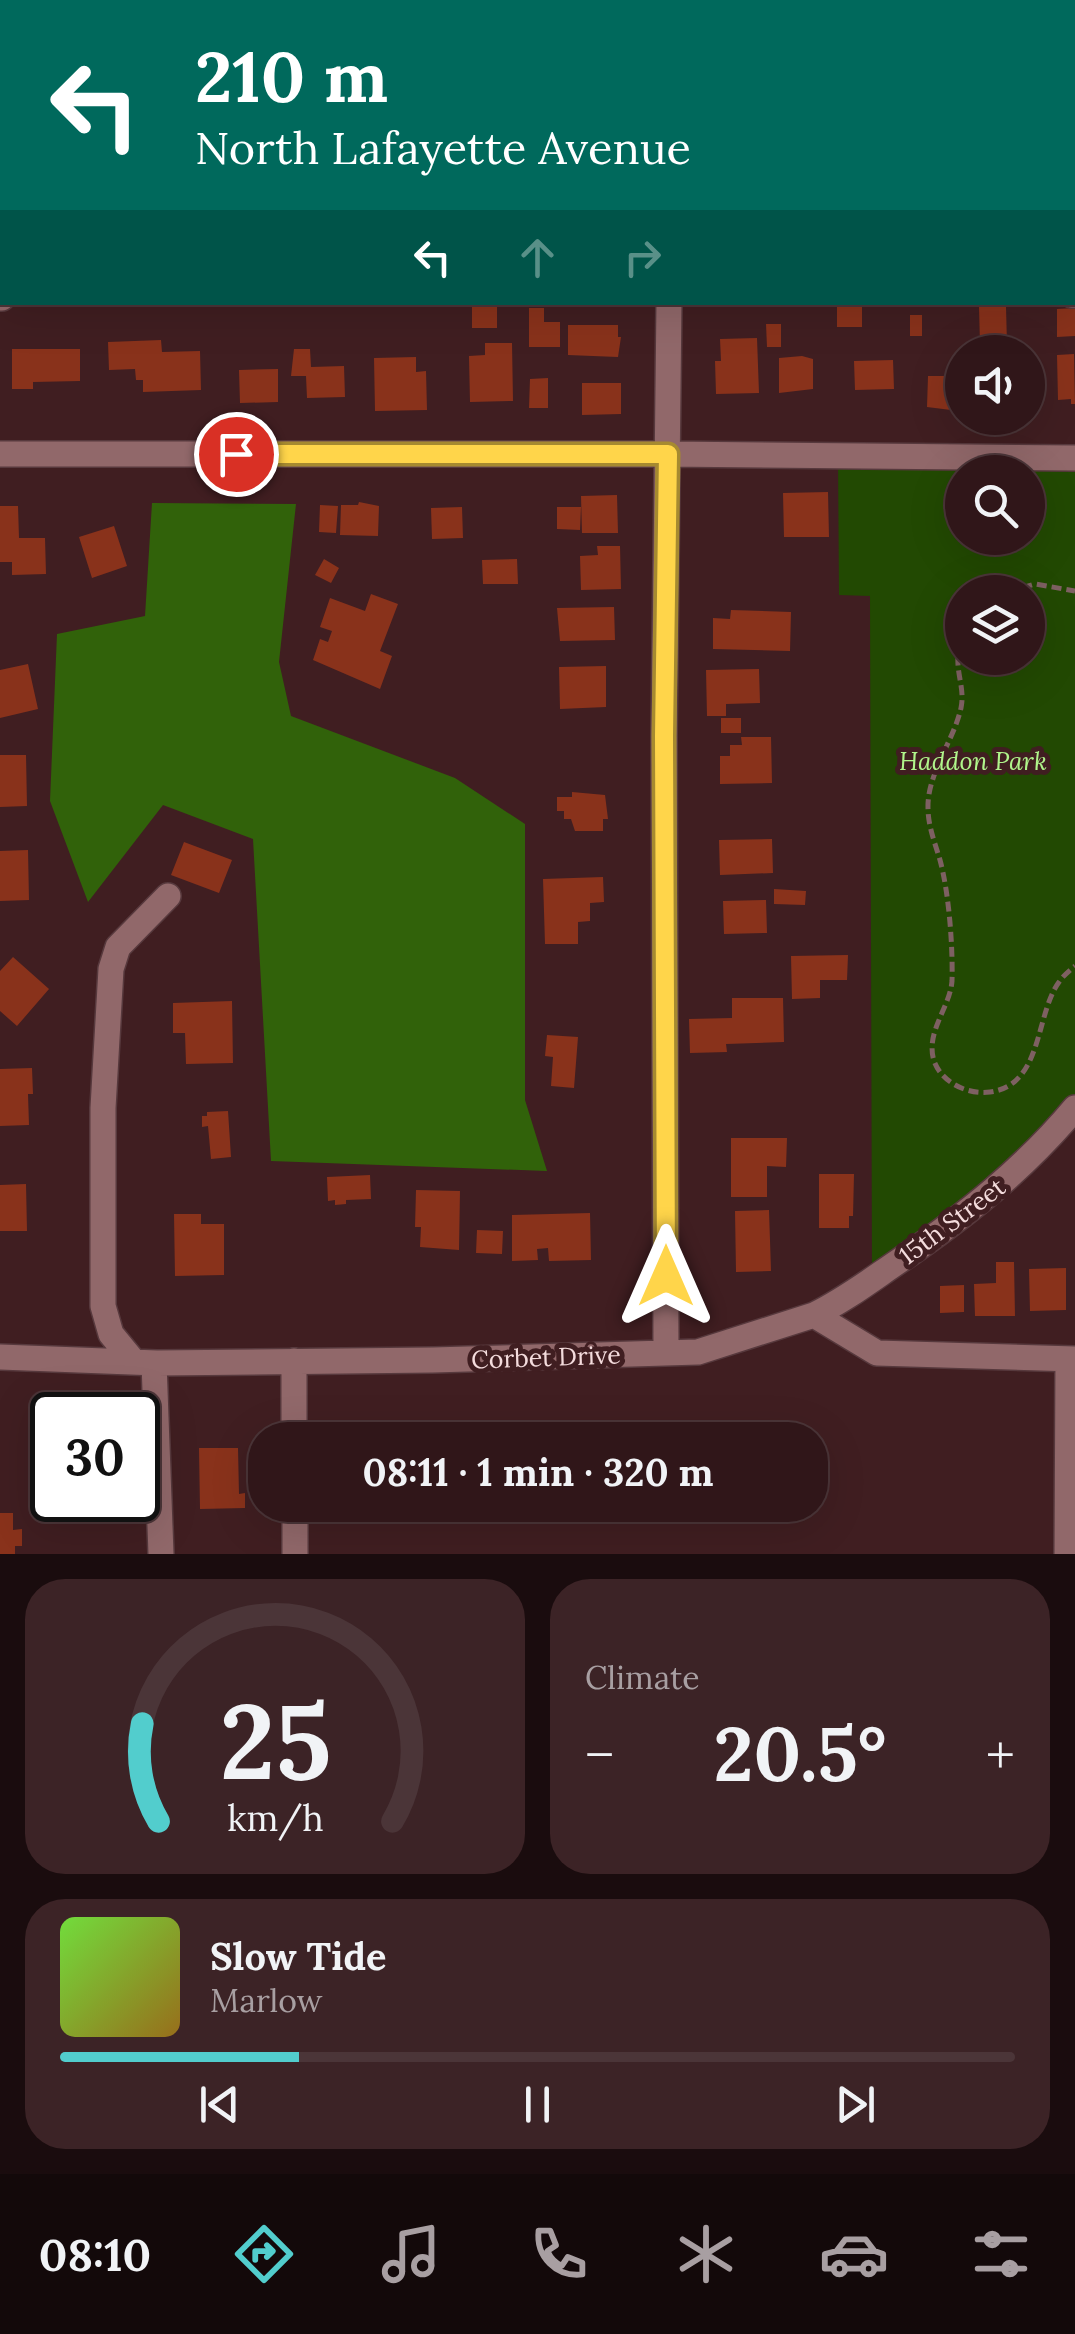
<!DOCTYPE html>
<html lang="en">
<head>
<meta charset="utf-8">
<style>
	:root { --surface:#301619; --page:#3c2326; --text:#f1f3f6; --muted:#a89fa2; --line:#4b3538; --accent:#52cdcd }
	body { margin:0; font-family:Lora,serif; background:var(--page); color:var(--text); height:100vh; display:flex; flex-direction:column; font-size:38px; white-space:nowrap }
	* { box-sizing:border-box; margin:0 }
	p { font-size:32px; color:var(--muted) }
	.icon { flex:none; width:55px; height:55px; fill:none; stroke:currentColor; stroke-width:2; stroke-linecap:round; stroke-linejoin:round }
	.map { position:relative; height:1554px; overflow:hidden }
	.sheet { display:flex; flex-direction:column; gap:25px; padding:25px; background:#1a0c0e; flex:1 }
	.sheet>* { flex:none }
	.hud { position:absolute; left:0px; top:0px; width:1075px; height:305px; box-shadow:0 10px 40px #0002,0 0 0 2px var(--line); background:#00695c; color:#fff; overflow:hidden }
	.tools { position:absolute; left:945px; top:335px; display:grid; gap:20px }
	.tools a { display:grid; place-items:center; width:100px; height:100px; border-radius:50%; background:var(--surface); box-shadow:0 10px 40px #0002,0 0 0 2px var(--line); font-size:50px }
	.speed { position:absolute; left:30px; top:1392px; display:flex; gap:20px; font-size:50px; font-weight:700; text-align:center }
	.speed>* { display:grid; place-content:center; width:130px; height:130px; border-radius:50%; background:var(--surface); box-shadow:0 10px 40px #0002,0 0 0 2px var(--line); line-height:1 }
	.speed .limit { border:5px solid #111; border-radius:15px; background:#fff; color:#111 }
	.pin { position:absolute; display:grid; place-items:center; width:85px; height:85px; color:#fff; margin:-42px; border:5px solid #fff; border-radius:50%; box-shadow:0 2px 10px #0007 }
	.me { position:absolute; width:110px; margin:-55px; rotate:0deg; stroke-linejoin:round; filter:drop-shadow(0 0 8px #0008) }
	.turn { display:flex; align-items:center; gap:35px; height:210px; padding:0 30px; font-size:45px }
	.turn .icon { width:130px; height:130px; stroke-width:2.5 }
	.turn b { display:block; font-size:70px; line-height:85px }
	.lanes { display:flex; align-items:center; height:95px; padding:0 30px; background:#0003; justify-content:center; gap:50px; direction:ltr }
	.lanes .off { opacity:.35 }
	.big { font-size:75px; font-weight:700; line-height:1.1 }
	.sheet .widget { flex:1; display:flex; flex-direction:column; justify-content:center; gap:15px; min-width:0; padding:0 35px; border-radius:40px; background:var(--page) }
	.sheet .dial { align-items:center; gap:0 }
	.dial svg { height:260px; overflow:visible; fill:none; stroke:var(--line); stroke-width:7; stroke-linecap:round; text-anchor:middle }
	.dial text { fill:var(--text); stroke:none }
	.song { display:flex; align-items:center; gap:30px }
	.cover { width:120px; height:120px; border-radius:15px; background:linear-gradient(135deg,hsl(100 70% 55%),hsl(40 70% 35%)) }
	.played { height:10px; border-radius:5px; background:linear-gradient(90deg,var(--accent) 25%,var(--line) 25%) }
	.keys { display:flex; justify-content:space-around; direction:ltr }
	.heat { display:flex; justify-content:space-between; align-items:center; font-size:55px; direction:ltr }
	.sheet .tiles { flex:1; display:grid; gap:25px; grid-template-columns:1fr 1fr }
	.widget:last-child { grid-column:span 2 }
	.trip { position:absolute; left:248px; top:1422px; width:580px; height:100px; border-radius:40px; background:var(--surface); box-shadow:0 10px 40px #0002,0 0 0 2px var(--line); font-weight:700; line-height:100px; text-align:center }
	.dock { display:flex; height:160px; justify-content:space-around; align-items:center; background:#13090a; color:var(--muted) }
	.dock .icon { width:70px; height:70px }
	.dock .on { color:var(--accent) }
	.dock b { font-size:45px; color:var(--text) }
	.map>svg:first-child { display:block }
	.green { fill:#224902; fill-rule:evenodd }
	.forest { fill:#31620a }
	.building { fill:#89321b }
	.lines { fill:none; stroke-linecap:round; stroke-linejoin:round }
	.minor-casing { stroke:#57393d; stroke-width:28 }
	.path { stroke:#7e6062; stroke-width:5; stroke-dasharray:10 5; stroke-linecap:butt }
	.minor { stroke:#91686a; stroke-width:25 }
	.route-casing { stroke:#a68a30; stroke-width:25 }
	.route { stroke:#ffd54a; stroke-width:18 }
	.labels { text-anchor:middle; stroke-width:10; stroke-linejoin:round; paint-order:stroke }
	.park-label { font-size:25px; font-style:italic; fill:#b0f58b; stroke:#401e21 }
	.street-label { font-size:25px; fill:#f4dcdd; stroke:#401e21 }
</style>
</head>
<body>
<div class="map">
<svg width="1075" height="1554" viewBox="0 0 1075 1554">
	<rect width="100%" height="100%" fill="#401e21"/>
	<path class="green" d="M838,456L1075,458V1108L872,1280L870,596L839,595ZM962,472H1028V538H962ZM962,592H1028V658H962Z"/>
	<path class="forest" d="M152,503L296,504L279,662L291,716L455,778L525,824V1100L547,1171L271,1161L253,839L163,805L88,902L50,801L57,634L145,616Z"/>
	<path class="building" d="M472,306H497V328H472Z
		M837,307H862V327H837Z
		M979,307H1006L1007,344H980Z
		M529,308H544V322H560V347H529Z
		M1075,308V336L1057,337V309Z
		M910,315H922V336H910Z
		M766,324H781V347H767Z
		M568,325H618V337H621L618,357L568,355Z
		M757,338L759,393L716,394L715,361H721L720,339Z
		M161,340L162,352L200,351L201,390L143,392V380H136L135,369L109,370L108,342Z
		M485,343H512L513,401L470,402L469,356L485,355Z
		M12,349H80V381L33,382V389H12Z
		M294,349H310L311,367L344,366L345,397L307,398L306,376H291Z
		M1074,354L1075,404H1071V399L1058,400L1057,355Z
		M802,356L813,359V389L779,393V358Z
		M416,357V372L426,371L427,410L375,411L374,358Z
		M893,360L894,389L855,390L854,361Z
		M278,369V402L240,403L239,370Z
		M948,371H962V406H951V410L927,407L928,376H948Z
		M548,378V408H529L530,379Z
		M582,383H621V414L582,415Z
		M828,492L829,537H784L783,493Z
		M617,495L618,533H582L581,496Z
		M359,502L379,506L378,536L340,535L341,505H358Z
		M320,505L338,506L336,533L319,532Z
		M0,506H18L19,538H45L46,574L12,575V562H0Z
		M462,507L463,538L432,539L431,508Z
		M557,507H581L580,530L557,529Z
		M114,526L127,566L92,578L79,537Z
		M597,546H620L621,589L581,590L580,556L598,555Z
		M324,559L339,568L331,583L315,575Z
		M517,559L518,584H483L482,560Z
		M371,594L398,604L380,651L392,656L380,689L313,660L320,639L328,642L332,631L320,627L330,598L365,611Z
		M614,607L615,640L560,641L557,608Z
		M731,610L791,612L790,651L713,649V618L730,619Z
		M28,664L38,709L0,718V670Z
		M606,666V707L560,709L559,667Z
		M759,669L760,703L726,704V716H707L706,670Z
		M721,718H741V733H721Z
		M741,737H771L772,783L720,784V756H730V745H742Z
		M0,755H26L27,806L0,807Z
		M572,792L605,795L608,819H603V831H575L571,819H564V811H557V797H572Z
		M772,839L773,873L720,875L719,840Z
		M184,842L232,860L219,893L171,875Z
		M28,850L29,900L0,901V851Z
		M603,877L604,902L590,903V921L578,922V944H545L543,879Z
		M774,889L806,891L805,905L774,904Z
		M766,900L767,933L724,934L723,901Z
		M848,955L847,980H820V998L792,999L791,956Z
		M13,957L49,989L17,1026L0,1011V971Z
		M732,998H783L784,1042L726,1044L727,1052L690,1053L689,1019L732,1018Z
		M232,1001L233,1063L186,1064L185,1033H173V1003Z
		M547,1035L578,1037L574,1088L551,1086L553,1057L545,1056Z
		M32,1068L33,1094H28L29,1125L0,1126V1069Z
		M228,1111L231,1157L211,1159L208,1126L202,1127V1116H207V1112Z
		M731,1138H787L786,1167L767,1166V1197H731Z
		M819,1174H854L853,1216H849V1228H819Z
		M370,1175L371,1199L346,1200V1204L335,1205V1200L328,1201L327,1177Z
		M26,1184L27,1231H0V1185Z
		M416,1190L460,1191L459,1250L420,1247L421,1227H415Z
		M769,1210L771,1271L736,1272L735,1211Z
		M590,1213L591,1260L549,1261L548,1248L537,1249L538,1260L512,1261V1215Z
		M174,1214H201V1224H224V1275L175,1276Z
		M477,1230L503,1231L502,1254L476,1253Z
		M996,1262H1014L1015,1316H975L974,1284L996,1283Z
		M1066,1268V1310L1030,1311L1029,1269Z
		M964,1285V1312L940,1313V1286Z
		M34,1415H52V1466H35Z
		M199,1448H238L239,1494L245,1493V1508L200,1509Z
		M0,1513H13V1530L22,1529V1546H15V1554H0Z"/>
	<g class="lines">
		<defs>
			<path id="minor" d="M673,2V0
				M0,134H2
				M1072,134H1075
				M1072,295H1075
				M0,298H2
				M0,454H668L1075,458
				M814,1315C845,1300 871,1280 899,1261C965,1216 1024,1169 1075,1108
				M666,1353L664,736L669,302
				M0,1357L157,1363L433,1360L698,1352L814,1315L877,1353L1075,1359
				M294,1361V1440
				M134,1362L111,1334L103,1306V1108L111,969L118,947L168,896
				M154,1363L161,1554
				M295,1505V1554
				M1067,1554L1068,1359"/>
		</defs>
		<use href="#minor" class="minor-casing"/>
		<path class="path" d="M1008,592L1035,584L1075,591
			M962,641C951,666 966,684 961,708C954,740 927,774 928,808C928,826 935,843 940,860C949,893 953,947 952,981C950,1008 925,1032 934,1061C942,1083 968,1095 990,1092C1043,1085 1035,1015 1059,982C1063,976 1070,970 1075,966"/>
		<use href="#minor" class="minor"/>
	</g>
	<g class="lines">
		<defs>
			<path id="route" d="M236,454H668L664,736L666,1276"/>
		</defs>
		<use href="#route" class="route-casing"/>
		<use href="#route" class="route"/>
	</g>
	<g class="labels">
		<g class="park-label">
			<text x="973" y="770">Haddon Park</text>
		</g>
		<g class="street-label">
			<text transform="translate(952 1221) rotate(-37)" y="9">15th Street</text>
			<text transform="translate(546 1357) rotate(-2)" y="9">Corbet Drive</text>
		</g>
	</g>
</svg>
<div class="tools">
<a><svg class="icon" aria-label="sound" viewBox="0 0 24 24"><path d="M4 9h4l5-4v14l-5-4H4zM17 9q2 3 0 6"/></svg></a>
<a><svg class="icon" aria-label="search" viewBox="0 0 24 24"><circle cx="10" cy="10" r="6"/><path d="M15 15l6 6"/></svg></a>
<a><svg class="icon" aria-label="layers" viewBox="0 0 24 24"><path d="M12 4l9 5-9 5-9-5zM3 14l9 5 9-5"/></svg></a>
</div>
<div class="speed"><div class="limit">30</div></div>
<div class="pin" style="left:236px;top:454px;background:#d93025"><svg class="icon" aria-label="arrive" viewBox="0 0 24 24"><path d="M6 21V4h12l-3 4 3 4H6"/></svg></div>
<svg class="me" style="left:666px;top:1276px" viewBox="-20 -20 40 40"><path d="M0-17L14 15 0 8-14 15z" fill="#ffd54a" stroke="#fff" stroke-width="4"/></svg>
<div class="trip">08:11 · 1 min · 320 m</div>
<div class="hud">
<div class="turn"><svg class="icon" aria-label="left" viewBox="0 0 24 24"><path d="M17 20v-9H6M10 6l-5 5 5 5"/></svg><div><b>210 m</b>North Lafayette Avenue</div></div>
<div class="lanes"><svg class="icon" aria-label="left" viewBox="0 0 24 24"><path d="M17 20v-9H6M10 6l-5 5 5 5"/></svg><svg class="icon off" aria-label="ahead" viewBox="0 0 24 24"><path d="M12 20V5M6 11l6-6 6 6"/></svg><svg class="icon off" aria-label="right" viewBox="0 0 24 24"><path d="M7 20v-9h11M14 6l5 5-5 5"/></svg></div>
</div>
</div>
<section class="sheet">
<div class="tiles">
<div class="widget dial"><svg viewBox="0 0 100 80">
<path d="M14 69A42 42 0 1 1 86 69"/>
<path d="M14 69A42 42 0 0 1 9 39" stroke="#52cdcd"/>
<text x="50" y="56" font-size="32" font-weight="700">25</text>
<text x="50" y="72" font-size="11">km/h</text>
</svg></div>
<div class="widget"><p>Climate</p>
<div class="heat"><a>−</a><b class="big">20.5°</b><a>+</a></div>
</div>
<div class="widget">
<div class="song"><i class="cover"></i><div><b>Slow Tide</b><p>Marlow</p></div></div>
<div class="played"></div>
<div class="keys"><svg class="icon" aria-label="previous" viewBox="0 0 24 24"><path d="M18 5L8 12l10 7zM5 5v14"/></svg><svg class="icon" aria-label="pause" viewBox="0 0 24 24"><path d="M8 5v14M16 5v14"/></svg><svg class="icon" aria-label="next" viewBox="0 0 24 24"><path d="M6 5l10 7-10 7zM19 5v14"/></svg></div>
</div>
</div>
</section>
<nav class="dock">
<b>08:10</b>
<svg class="icon on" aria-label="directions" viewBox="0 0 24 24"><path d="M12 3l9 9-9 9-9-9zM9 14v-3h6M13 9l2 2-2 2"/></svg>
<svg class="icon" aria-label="music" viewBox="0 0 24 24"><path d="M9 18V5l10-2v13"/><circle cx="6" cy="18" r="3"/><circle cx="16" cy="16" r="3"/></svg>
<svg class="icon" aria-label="phone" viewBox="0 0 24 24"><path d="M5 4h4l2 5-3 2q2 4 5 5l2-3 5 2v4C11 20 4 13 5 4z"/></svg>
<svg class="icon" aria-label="climate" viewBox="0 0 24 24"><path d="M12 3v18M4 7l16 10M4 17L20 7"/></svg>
<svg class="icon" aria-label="car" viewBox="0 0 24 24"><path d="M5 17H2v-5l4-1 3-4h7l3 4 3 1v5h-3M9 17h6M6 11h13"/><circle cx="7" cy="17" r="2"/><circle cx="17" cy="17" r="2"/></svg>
<svg class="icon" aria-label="filters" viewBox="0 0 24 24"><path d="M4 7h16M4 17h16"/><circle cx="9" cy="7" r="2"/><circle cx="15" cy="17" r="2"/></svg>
</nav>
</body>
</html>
